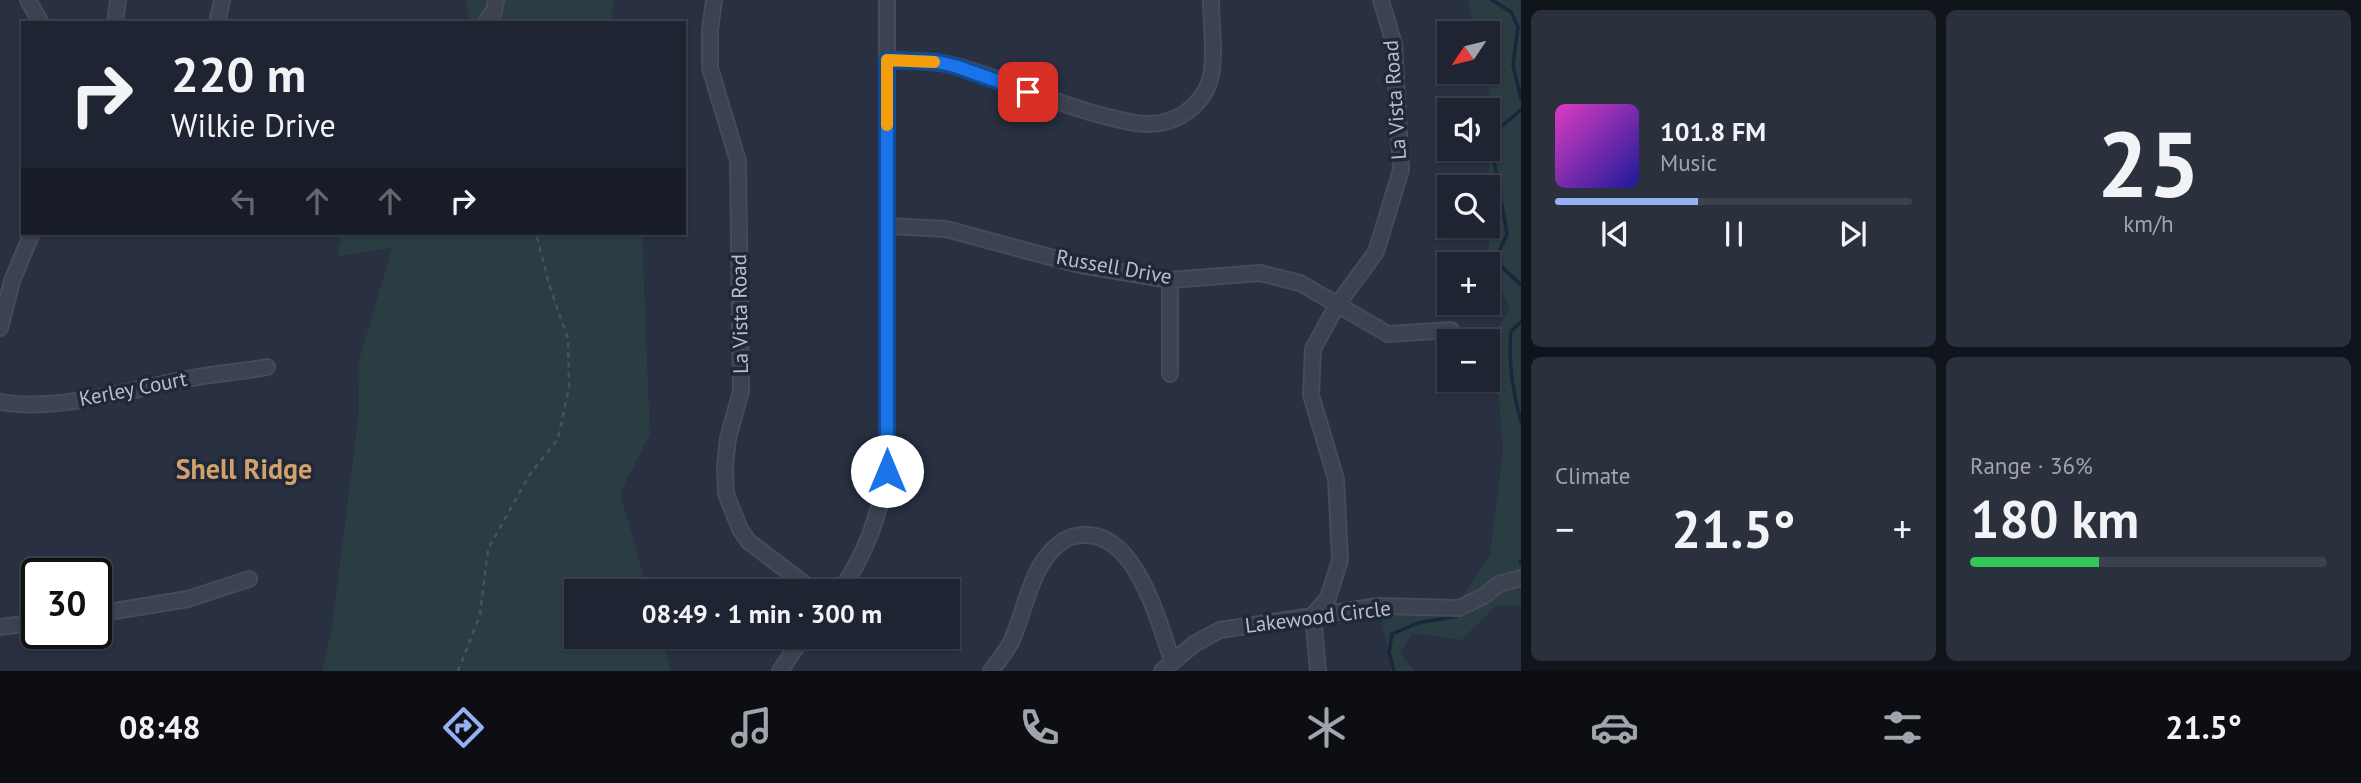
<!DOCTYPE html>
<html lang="en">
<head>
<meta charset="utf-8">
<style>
	:root { --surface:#1e2431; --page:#2b303d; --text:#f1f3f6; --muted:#a1a4ab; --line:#3c414d; --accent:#95b1f3 }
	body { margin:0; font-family:"PT Sans",sans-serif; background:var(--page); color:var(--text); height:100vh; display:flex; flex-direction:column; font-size:26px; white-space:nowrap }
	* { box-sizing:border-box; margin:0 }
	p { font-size:23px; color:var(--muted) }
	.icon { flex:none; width:38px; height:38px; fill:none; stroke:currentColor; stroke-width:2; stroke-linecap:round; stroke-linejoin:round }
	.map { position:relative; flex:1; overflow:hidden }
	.drawer { display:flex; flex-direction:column; gap:10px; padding:10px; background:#10141b; width:840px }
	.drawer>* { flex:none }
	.banner { position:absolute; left:21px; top:21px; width:665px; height:214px; border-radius:0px; box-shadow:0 2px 5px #0004,0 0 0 2px var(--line); background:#1e2431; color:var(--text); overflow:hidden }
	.needle { width:46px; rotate:235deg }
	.buttons { position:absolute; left:1437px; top:21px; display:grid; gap:14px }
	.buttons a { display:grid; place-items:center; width:63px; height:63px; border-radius:0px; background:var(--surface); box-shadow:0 2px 5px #0004,0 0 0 2px var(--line); font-size:35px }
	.speed { position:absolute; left:21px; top:558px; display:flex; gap:14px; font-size:35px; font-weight:700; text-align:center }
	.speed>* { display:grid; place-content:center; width:91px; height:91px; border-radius:50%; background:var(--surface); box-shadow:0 2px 5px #0004,0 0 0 2px var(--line); line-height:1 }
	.speed .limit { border:4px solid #111; border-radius:10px; background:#fff; color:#111 }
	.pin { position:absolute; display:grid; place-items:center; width:60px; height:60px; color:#fff; margin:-30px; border-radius:14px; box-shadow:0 4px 10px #0006 }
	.me { position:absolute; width:77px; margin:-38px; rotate:0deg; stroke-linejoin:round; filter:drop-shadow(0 0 5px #0008) }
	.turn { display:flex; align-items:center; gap:24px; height:147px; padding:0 35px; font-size:32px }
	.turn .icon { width:91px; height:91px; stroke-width:2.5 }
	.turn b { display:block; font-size:49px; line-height:60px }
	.lanes { display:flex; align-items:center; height:66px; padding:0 35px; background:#0003; justify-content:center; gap:35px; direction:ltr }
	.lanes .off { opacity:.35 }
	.big { font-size:52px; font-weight:600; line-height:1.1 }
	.drawer .widget { flex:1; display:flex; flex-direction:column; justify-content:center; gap:10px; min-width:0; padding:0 24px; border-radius:10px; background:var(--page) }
	.drawer .dial { align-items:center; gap:0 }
	.dial b { font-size:91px; line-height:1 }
	.song { display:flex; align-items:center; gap:21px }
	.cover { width:84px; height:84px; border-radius:10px; background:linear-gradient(135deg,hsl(310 70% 55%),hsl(240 70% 35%)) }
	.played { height:7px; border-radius:4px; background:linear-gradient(90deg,var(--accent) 40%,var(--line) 40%) }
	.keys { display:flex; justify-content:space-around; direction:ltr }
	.heat { display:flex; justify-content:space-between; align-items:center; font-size:38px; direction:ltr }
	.charge { height:10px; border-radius:5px; background:linear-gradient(90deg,#34c759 36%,var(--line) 0) }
	.drawer .tiles { flex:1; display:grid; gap:10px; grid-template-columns:repeat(2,1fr) }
	.trip { position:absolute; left:564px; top:579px; width:396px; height:70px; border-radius:0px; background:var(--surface); box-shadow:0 2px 5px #0004,0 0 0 2px var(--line); font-weight:600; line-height:70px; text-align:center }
	.tab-bar { display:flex; height:112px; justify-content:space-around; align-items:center; background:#0c0e14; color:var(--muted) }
	.tab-bar .icon { width:49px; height:49px }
	.tab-bar .on { color:var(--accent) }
	.tab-bar b { font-size:32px; color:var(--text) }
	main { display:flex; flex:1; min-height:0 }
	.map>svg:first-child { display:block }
	.green { fill:#2a3d42 }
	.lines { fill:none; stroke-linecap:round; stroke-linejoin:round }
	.stream { stroke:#1b263e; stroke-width:3.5 }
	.minor-casing { stroke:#454b5a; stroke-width:18 }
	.path { stroke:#435659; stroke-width:2.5; stroke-dasharray:5 5; stroke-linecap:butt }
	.minor { stroke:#3c4250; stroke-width:14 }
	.route-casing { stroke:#114b97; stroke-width:18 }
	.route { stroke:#1a73e8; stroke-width:12 }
	.slow { stroke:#f59e0b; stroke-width:12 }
	.labels { text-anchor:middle; stroke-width:7; stroke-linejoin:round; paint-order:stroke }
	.street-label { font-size:21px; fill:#b9becb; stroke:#202736 }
	.district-label { font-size:28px; font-weight:bold; fill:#d1a16d; stroke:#202736 }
</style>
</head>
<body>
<main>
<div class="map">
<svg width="1521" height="671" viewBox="0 0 1521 671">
	<rect width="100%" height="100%" fill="#283041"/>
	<path class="green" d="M465,0H613L612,23H465L470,19Z
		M1468,0H1521V605L1496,606L1461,640L1412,633L1400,653L1415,671H1391L1380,610L1458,603L1490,556L1503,450L1494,336L1510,307L1489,266V93L1484,72H1488V33H1476Z
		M341,233H642L650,434L620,493L648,591L576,592V637H661L671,671H322L333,621L359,412L358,364L392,248L338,256Z"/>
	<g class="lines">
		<path class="stream" d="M1492,0L1511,12L1518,27L1513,65L1521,99
			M1521,110L1492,134L1494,160L1507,234L1498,254L1502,267L1521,285
			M1521,322L1511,331C1508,363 1513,391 1521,422
			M1520,562L1521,561
			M1394,671L1389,652L1392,634L1418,623L1457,616"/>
		<defs>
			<path id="minor" d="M28,0L41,23
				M714,0L710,30V68L738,161L741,391L728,438L725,466L726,494L740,529L748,541L815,592
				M115,23L118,0
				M217,23L222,0
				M485,23L494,11L496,0
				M887,60C910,61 934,60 956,66C1008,80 1056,105 1108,117C1122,120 1135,125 1150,124C1176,124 1202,106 1210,80C1216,58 1211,23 1211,0
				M888,226L946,229L1080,265L1170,280L1260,273L1300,283L1388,334L1451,330
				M1170,280V374
				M0,328L12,281L32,233
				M0,402C59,412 133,389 192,378C217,373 242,372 267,367
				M839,592C866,555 879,515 887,471V0
				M96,614L188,599L249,579
				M0,627L37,622
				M780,671L803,637
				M991,671C998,661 1007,651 1012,640C1023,615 1027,588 1041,565C1050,550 1064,536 1082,535C1136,531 1158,621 1172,660
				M1162,671L1194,644L1220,630L1379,606L1459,608L1484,596L1499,584L1521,578
				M1318,671L1313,615L1328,598L1340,560L1336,479L1311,395L1313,349L1337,305L1376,252L1401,170L1394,44L1381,0"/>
		</defs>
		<use href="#minor" class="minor-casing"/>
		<path class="path" d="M458,671L480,615L488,549L530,474L558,439L569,387L568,339L549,284L536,233"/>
		<use href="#minor" class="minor"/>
	</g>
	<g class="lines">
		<defs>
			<path id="route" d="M887,471V60L937,62L955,66L1028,92"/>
		</defs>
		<use href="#route" class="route-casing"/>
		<use href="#route" class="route"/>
		<path class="slow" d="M887,125V60L934,62"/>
	</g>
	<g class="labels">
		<g class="street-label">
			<text transform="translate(1395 100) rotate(-94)" y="7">La Vista Road</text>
			<text transform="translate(1114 267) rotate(10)" y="7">Russell Drive</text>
			<text transform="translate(740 314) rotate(-91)" y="7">La Vista Road</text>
			<text transform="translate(133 389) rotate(-11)" y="7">Kerley Court</text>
			<text transform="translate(1318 617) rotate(-7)" y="7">Lakewood Circle</text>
		</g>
		<g class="district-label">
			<text x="244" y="479">Shell Ridge</text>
		</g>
	</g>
</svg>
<div class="buttons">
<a><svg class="needle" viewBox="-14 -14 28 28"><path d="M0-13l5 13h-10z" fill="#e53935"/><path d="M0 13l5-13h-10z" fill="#a1a4ab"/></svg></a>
<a><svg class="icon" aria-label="sound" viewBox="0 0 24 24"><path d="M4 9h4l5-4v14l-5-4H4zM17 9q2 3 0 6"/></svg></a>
<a><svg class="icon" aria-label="search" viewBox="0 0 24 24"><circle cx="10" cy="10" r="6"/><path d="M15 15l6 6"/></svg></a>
<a>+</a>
<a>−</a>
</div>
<div class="speed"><div class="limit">30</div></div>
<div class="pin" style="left:1028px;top:92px;background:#d93025"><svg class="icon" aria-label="arrive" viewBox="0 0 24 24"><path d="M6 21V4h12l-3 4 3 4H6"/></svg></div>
<svg class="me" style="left:887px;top:471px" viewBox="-20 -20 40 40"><circle r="19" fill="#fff"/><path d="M0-13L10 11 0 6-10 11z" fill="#1a73e8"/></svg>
<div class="trip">08:49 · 1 min · 300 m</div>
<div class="banner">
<div class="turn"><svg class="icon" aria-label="right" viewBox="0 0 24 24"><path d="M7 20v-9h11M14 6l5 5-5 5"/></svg><div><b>220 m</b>Wilkie Drive</div></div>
<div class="lanes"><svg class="icon off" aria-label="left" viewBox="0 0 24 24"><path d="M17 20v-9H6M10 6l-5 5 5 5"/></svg><svg class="icon off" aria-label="ahead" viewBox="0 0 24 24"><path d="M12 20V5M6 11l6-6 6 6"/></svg><svg class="icon off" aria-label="ahead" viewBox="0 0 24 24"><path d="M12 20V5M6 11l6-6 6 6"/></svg><svg class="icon" aria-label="right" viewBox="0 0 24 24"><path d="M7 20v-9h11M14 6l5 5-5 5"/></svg></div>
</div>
</div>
<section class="drawer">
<div class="tiles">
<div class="widget">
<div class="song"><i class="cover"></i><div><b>101.8 FM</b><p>Music</p></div></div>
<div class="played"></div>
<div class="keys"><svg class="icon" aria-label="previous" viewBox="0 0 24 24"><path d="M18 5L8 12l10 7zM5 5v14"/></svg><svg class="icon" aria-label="pause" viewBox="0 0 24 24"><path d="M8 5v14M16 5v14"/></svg><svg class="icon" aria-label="next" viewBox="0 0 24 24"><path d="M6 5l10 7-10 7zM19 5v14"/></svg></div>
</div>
<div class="widget dial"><b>25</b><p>km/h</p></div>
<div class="widget"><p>Climate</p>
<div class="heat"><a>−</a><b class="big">21.5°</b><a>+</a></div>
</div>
<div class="widget"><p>Range · 36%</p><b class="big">180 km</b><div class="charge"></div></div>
</div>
</section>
</main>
<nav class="tab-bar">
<b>08:48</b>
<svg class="icon on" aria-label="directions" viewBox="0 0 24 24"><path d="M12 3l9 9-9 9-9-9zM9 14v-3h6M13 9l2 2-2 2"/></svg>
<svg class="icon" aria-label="music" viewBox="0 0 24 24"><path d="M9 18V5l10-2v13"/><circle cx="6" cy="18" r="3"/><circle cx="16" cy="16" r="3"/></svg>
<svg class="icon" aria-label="phone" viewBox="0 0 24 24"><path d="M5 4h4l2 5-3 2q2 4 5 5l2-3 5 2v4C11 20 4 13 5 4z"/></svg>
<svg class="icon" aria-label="climate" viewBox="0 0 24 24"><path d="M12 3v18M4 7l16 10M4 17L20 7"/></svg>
<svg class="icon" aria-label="car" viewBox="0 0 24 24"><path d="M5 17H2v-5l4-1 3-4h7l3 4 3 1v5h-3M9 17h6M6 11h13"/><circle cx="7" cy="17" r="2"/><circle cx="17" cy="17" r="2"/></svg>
<svg class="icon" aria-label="filters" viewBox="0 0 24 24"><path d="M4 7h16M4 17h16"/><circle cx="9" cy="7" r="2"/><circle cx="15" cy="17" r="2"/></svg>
<b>21.5°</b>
</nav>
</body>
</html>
